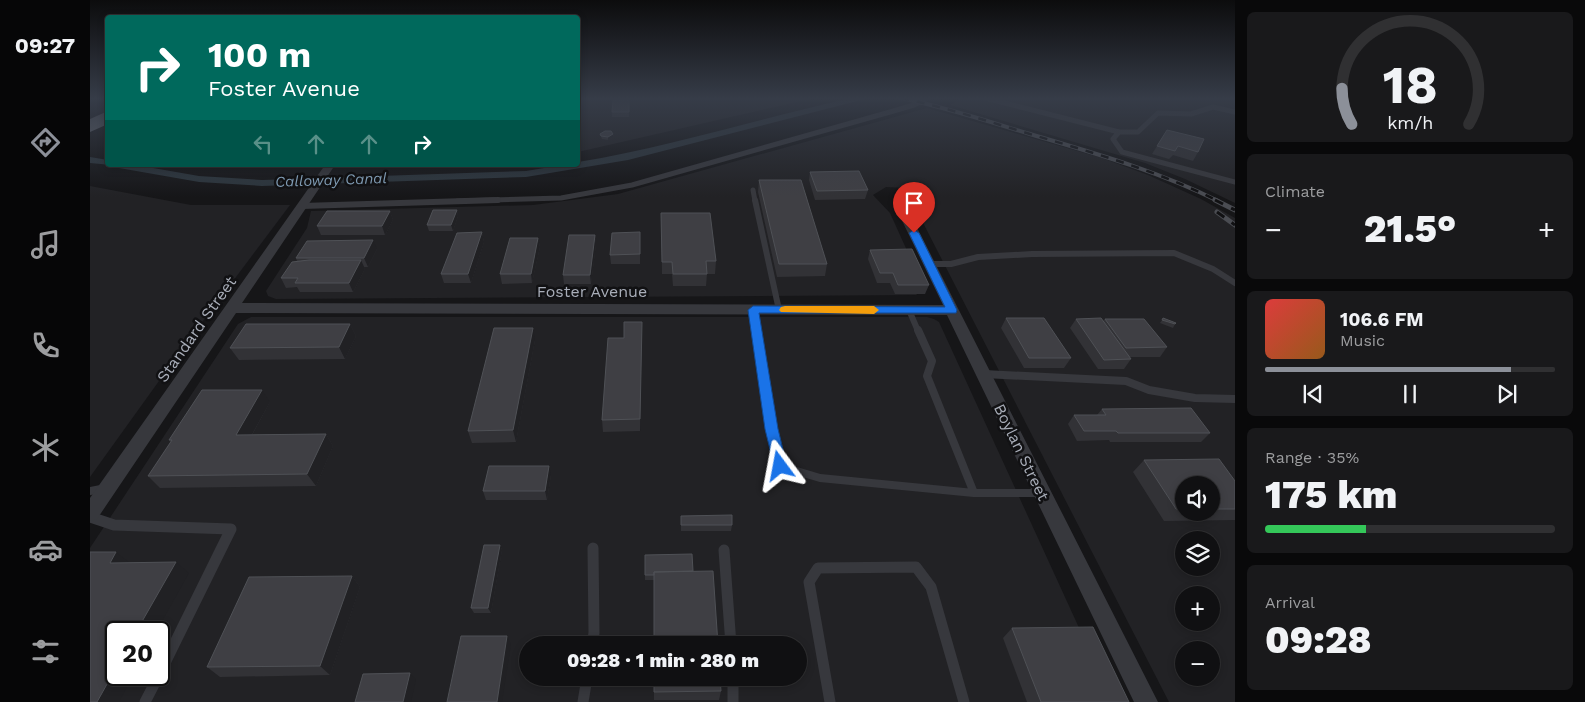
<!DOCTYPE html>
<html lang="en">
<head>
<meta charset="utf-8">
<style>
	:root { --surface:#101012; --page:#19191b; --text:#f1f3f6; --muted:#9c9d9f; --line:#303032; --accent:#8c9099 }
	body { margin:0; font-family:"Work Sans",sans-serif; background:var(--page); color:var(--text); height:100vh; display:flex; flex-direction:column; font-size:19px; white-space:nowrap }
	* { box-sizing:border-box; margin:0 }
	p { font-size:16px; color:var(--muted) }
	.icon { flex:none; width:28px; height:28px; fill:none; stroke:currentColor; stroke-width:2; stroke-linecap:round; stroke-linejoin:round }
	.map { position:relative; flex:1; overflow:hidden }
	.side { display:flex; flex-direction:column; gap:12px; padding:12px; background:#09090a; width:350px }
	.side>* { flex:none }
	.hud { position:absolute; left:15px; top:15px; width:475px; height:152px; border-radius:5px; box-shadow:0 2px 8px #0003,0 0 0 1px var(--line); background:#00695c; color:#fff; overflow:hidden }
	.buttons { position:absolute; left:1085px; top:476px; display:grid; gap:10px }
	.buttons a { display:grid; place-items:center; width:45px; height:45px; border-radius:50%; background:var(--surface); box-shadow:0 2px 8px #0003,0 0 0 1px var(--line); font-size:25px }
	.speed { position:absolute; left:15px; top:621px; display:flex; gap:10px; font-size:25px; font-weight:700; text-align:center }
	.speed>* { display:grid; place-content:center; width:65px; height:65px; border-radius:50%; background:var(--surface); box-shadow:0 2px 8px #0003,0 0 0 1px var(--line); line-height:1 }
	.speed .limit { border:2px solid #111; border-radius:8px; background:#fff; color:#111 }
	.pin { position:absolute; display:grid; place-items:center; width:42px; height:42px; color:#fff; margin:-51px -21px; border-radius:50% 50% 50% 0; rotate:-45deg; box-shadow:0 0 5px #0007 }
	.pin .icon { rotate:45deg }
	.me { position:absolute; width:55px; margin:-28px; rotate:347deg; stroke-linejoin:round; filter:drop-shadow(0 0 4px #0008) }
	.turn { display:flex; align-items:center; gap:18px; height:105px; padding:0 20px; font-size:22px }
	.turn .icon { width:65px; height:65px; stroke-width:2.5 }
	.turn b { display:block; font-size:35px; line-height:42px }
	.lanes { display:flex; align-items:center; height:48px; padding:0 20px; background:#0003; justify-content:center; gap:25px; direction:ltr }
	.lanes .off { opacity:.35 }
	.big { font-size:38px; font-weight:800; line-height:1.1 }
	.side .widget { flex:1; display:flex; flex-direction:column; justify-content:center; gap:8px; min-width:0; padding:0 18px; border-radius:8px; background:var(--page) }
	.side .dial { align-items:center; gap:0 }
	.dial svg { height:130px; overflow:visible; fill:none; stroke:var(--line); stroke-width:7; stroke-linecap:round; text-anchor:middle }
	.dial text { fill:var(--text); stroke:none }
	.song { display:flex; align-items:center; gap:15px }
	.cover { width:60px; height:60px; border-radius:8px; background:linear-gradient(135deg,hsl(0 70% 55%),hsl(30 70% 35%)) }
	.played { height:5px; border-radius:2px; background:linear-gradient(90deg,var(--accent) 85%,var(--line) 85%) }
	.keys { display:flex; justify-content:space-around; direction:ltr }
	.heat { display:flex; justify-content:space-between; align-items:center; font-size:28px; direction:ltr }
	.charge { height:8px; border-radius:4px; background:linear-gradient(90deg,#34c759 35%,var(--line) 0) }
	.trip { position:absolute; left:429px; top:636px; width:288px; height:50px; border-radius:25px; background:var(--surface); box-shadow:0 2px 8px #0003,0 0 0 1px var(--line); font-weight:800; line-height:50px; text-align:center }
	main { display:flex; flex:1; min-height:0 }
	.tabs { display:flex; flex-direction:column; width:90px; justify-content:space-around; align-items:center; background:#060607; color:var(--muted) }
	.tabs .icon { width:35px; height:35px }
	.tabs .active { color:var(--accent) }
	.tabs b { font-size:22px; color:var(--text) }
	.map>svg:first-child { display:block }
	.built { fill:#222225; fill-rule:evenodd }
	.lines { fill:none; stroke-linecap:round; stroke-linejoin:round }
	.canal { fill:#2c353c; fill-rule:evenodd }
	.lane-far3 { stroke:#37383d; stroke-width:5 }
	.lane-far2 { stroke:#37383d; stroke-width:6 }
	.lane-far1 { stroke:#37383d; stroke-width:8 }
	.lane { stroke:#37383d; stroke-width:11 }
	.street { fill:#37383d; fill-rule:evenodd }
	.highway { fill:#63666e; fill-rule:evenodd }
	.rail-far1-casing { stroke:#4a4c52; stroke-width:4 }
	.rail-casing { stroke:#4a4c52; stroke-width:5 }
	.rail-far1 { stroke:#111113; stroke-width:2.5; stroke-dasharray:8; stroke-linecap:butt }
	.rail { stroke:#111113; stroke-width:3; stroke-dasharray:9; stroke-linecap:butt }
	.wall { fill:#323236; fill-rule:evenodd }
	.shaded-wall { fill:#212124 }
	.building { fill:#3f3f44; stroke:#4f5156 }
	.route { fill:#1a73e8; stroke:#114b97 }
	.slow { fill:#f59e0b }
	.labels { text-anchor:middle; stroke-width:5; stroke-linejoin:round; paint-order:stroke }
	.far-water-label { font-size:15px; font-style:italic; fill:#7f9bb3; stroke:#111113 }
	.street-label { font-size:16px; fill:#a8adb8; stroke:#111113 }
</style>
</head>
<body>
<main>
<nav class="tabs">
<b>09:27</b>
<svg class="icon active" aria-label="directions" viewBox="0 0 24 24"><path d="M12 3l9 9-9 9-9-9zM9 14v-3h6M13 9l2 2-2 2"/></svg>
<svg class="icon" aria-label="music" viewBox="0 0 24 24"><path d="M9 18V5l10-2v13"/><circle cx="6" cy="18" r="3"/><circle cx="16" cy="16" r="3"/></svg>
<svg class="icon" aria-label="phone" viewBox="0 0 24 24"><path d="M5 4h4l2 5-3 2q2 4 5 5l2-3 5 2v4C11 20 4 13 5 4z"/></svg>
<svg class="icon" aria-label="climate" viewBox="0 0 24 24"><path d="M12 3v18M4 7l16 10M4 17L20 7"/></svg>
<svg class="icon" aria-label="car" viewBox="0 0 24 24"><path d="M5 17H2v-5l4-1 3-4h7l3 4 3 1v5h-3M9 17h6M6 11h13"/><circle cx="7" cy="17" r="2"/><circle cx="17" cy="17" r="2"/></svg>
<svg class="icon" aria-label="filters" viewBox="0 0 24 24"><path d="M4 7h16M4 17h16"/><circle cx="9" cy="7" r="2"/><circle cx="15" cy="17" r="2"/></svg>
</nav>
<div class="map">
<svg width="1145" height="702" viewBox="0 0 1145 702">
	<rect width="100%" height="100%" fill="#161618"/>
	<path class="built" d="M488,98H725L488,152Z
		M872,98H1145V203L1095,179L1055,163L860,105Z
		M837,108L1012,158L1058,175L1111,199L1145,218V702H1079L828,213L830,199L815,188L796,187L783,195L800,213L834,288L826,295L186,299L178,296L176,291L217,228L221,211L443,205L528,194ZM1094,485H1121V512H1094ZM1094,540H1121V568H1094ZM1094,595H1121V622H1094ZM1094,650H1121V678H1094Z
		M0,186L101,205H200L92,349L0,477Z
		M161,317H837L844,319L849,322L1023,702H0V548L148,324ZM26,632H69V675H26ZM438,645H708V678H438Z"/>
	<g class="lines">
		<path class="canal" d="M762,98H779L538,160L436,177L172,186L109,182L29,168L24,165H46L109,176L172,180L436,171L472,165H488V162C580,147 670,118 762,98Z
			M0,157L18,160V165H21L0,163Z"/>
		<path class="lane-far3" d="M895,98L1029,132H1048L1068,113L1101,114L1123,107L1145,112
			M1029,132L1023,139L1032,152L1145,182
			M663,190L665,201
			M367,201L471,198L542,185L800,112L824,105L838,98"/>
		<path class="lane-far2" d="M665,200L689,310
			M212,206L408,200
			M839,264H861L888,257L942,254L1084,253L1123,269L1145,283
			M663,310L666,331
			M819,310L828,331"/>
		<path class="lane-far1" d="M666,330L681,429L690,466L730,478L884,493
			M828,330L842,361L837,376L884,493H952
			M894,374L1036,381L1059,390L1105,398L1145,399
			M0,491L16,488"/>
		<path class="lane" d="M0,517L24,525L141,529L69,675
			M634,550L641,645
			M502,645L504,633L503,548
			M643,678V702
			M55,702L69,675
			M493,702L497,678
			M740,702L719,582L728,568L826,567L841,587L874,702"/>
		<path class="street" d="M235,165H245L152,303L853,305L803,202L805,200H813L1068,702H1044L857,315L146,313L7,519L0,521V498Z"/>
		<path class="highway" d="M18,111V124L0,132V119Z"/>
		<defs>
			<path id="rail-far1" d="M811,98C855,107 897,121 940,134C1004,153 1068,171 1128,201"/>
			<path id="rail" d="M1125,200L1145,210
				M1127,212L1145,225"/>
		</defs>
		<use href="#rail-far1" class="rail-far1-casing"/>
		<use href="#rail" class="rail-casing"/>
		<use href="#rail-far1" class="rail-far1"/>
		<use href="#rail" class="rail"/>
	</g>
	<path class="wall" d="M539,100V117H522V112Z
		M1077,130L1108,152L1103,161L1083,155L1079,159L1062,154Z
		M510,134H523L524,137L518,140L512,139Z
		M720,172L778,190L775,199L725,200L719,180Z
		M669,180L737,264L735,276L687,277L668,192Z
		M367,210L368,216L363,231H339L337,225Z
		M300,211L303,220L295,235H231L227,226Z
		M571,213L626,261L625,274H617L616,286H583L582,274H572Z
		M392,232L394,242L381,283H354L351,274Z
		M550,232V264H521L520,255Z
		M505,235L506,244L501,284H474L473,275Z
		M448,238L450,247L442,283L412,284L410,274Z
		M287,249L278,267H274L275,269L263,292H210L207,287L196,288L191,278L207,261L206,258Z
		M780,250L839,285L835,294H805L800,283H787L778,259Z
		M916,318L981,358L974,368H934L911,328Z
		M986,319L1013,321L1015,319L1077,347L1070,357H1040L1041,359L1034,369H1008L980,328Z
		M1072,320L1085,324L1083,328L1070,323Z
		M260,324L266,336L255,359L149,360L140,348Z
		M552,334L550,431L513,432L512,420L534,338Z
		M445,340L426,442L382,443L378,431Z
		M180,402L162,435L236,434L243,446L226,486L70,488L58,476L81,442L79,440Z
		M1012,409L1120,433L1111,442H1020L1019,440L987,441L978,424L984,415H1007Z
		M1054,460L1145,481V520L1074,521L1043,472ZM1094,485H1121V512H1094Z
		M461,475L457,500H396L393,491Z
		M591,516L642,525L641,531H591Z
		M410,545L412,550L401,613H384L381,608Z
		M602,554L564,580H555V575Z
		M262,576L270,587L240,675L130,677L117,667Z
		M922,628L1039,702H937L913,638Z
		M631,691L629,700H564V692Z"/>
	<path class="shaded-wall" d="M523,134L524,137L518,140V137Z
		M367,210L368,216L363,231L361,225Z
		M300,211L303,220L295,235L292,226Z
		M392,232L394,242L381,283L378,274Z
		M505,235L506,244L501,284L500,275Z
		M448,238L450,247L442,283L441,274Z
		M283,240L287,249L278,267L274,258Z
		M271,260L275,269L263,292L259,283Z
		M552,322V334L550,431V419Z
		M260,324L266,336L255,359L249,347Z
		M443,328L445,340L426,442L423,430Z
		M172,390L180,402L155,447L146,435Z
		M236,434L243,446L226,486L217,474Z
		M459,466L461,475L457,500L455,491Z
		M410,545L412,550L401,613L398,608Z
		M26,552L40,563H20Z
		M86,562L99,573L66,632H46Z
		M262,576L270,587L240,675L230,666Z
		M417,636L421,644L412,702H407Z
		M26,668V675H43L29,702H7Z
		M320,673L326,680L321,702H313Z"/>
	<path class="building" d="M523,100H539V112H522Z
		M1077,130L1114,139L1108,152L1088,146L1085,151L1067,146Z
		M515,131H521L523,134L518,137L511,136L510,134Z
		M769,171L778,190L727,191L720,172Z
		M669,180H711L737,264H689Z
		M343,210H367L361,225H337Z
		M237,211H300L292,226H227Z
		M571,213H620L626,261H616L617,274H583L582,262H572Z
		M392,232L378,274H351L367,233Z
		M550,232V254L520,255L522,233Z
		M479,235H505L500,275H473Z
		M420,238H448L441,274H410Z
		M283,240L274,258H206L217,241Z
		M822,249L839,285H808L803,273H790L780,250Z
		M219,260H271L259,283H205L208,278H191L202,262Z
		M916,318H954L981,358H939Z
		M1011,318L1041,359L1014,360L986,319Z
		M1073,318L1086,323L1085,324L1072,320Z
		M1015,319H1054L1077,347L1036,348Z
		M534,322H552L550,419L512,420L518,338H534Z
		M156,324H260L249,347L140,348Z
		M404,328H443L423,430L378,431Z
		M112,390H172L146,435L236,434L217,474L58,476L82,440H79Z
		M1101,408L1120,433H1028L1026,431H994L984,415H1016L1012,409Z
		M1129,459L1145,481V509H1121V485H1094V509H1086L1054,460Z
		M399,466H459L455,491H393Z
		M642,515V525H591V516Z
		M394,545H410L398,608H381Z
		M0,552H26L20,563L86,562L46,632H26V668L7,702H0Z
		M602,554L603,571L564,572V575H555V555Z
		M623,571L628,645H564V572Z
		M262,576L230,666L117,667L159,577Z
		M1003,627L1039,702H951L922,628Z
		M371,636H417L407,702H357Z
		M320,673L313,702H265L273,674Z
		M564,678H630L631,691L564,692Z"/>
	<linearGradient id="sky" x2="0" y2="1"><stop stop-color="#0c0c0d"/><stop offset="0.5" stop-color="#363c48"/><stop offset="1" stop-color="#363c48" stop-opacity="0"/></linearGradient>
	<rect width="1145" height="197" fill="url(#sky)"/>
	<path class="route" d="M824,230L829,233L867,310L866,313H669L688,429L697,466L695,470L690,472L685,470L675,429L658,310L663,306L855,307L819,233Z"/>
	<path class="slow" d="M695,306H784L789,310L784,314L691,312L689,310L691,307Z"/>
	<g class="labels">
		<g class="far-water-label">
			<text transform="translate(241 180) rotate(-2)" y="5">Calloway Canal</text>
		</g>
		<g class="street-label">
			<text x="502" y="297">Foster Avenue</text>
			<text transform="translate(106 329) rotate(-55)" y="6">Standard Street</text>
			<text transform="translate(932 452) rotate(64)" y="6">Boylan Street</text>
		</g>
	</g>
</svg>
<div class="buttons">
<a><svg class="icon" aria-label="sound" viewBox="0 0 24 24"><path d="M4 9h4l5-4v14l-5-4H4zM17 9q2 3 0 6"/></svg></a>
<a><svg class="icon" aria-label="layers" viewBox="0 0 24 24"><path d="M12 4l9 5-9 5-9-5zM3 14l9 5 9-5"/></svg></a>
<a>+</a>
<a>−</a>
</div>
<div class="speed"><div class="limit">20</div></div>
<div class="pin" style="left:824px;top:233px;background:#d93025"><svg class="icon" aria-label="arrive" viewBox="0 0 24 24"><path d="M6 21V4h12l-3 4 3 4H6"/></svg></div>
<svg class="me" style="left:690px;top:466px" viewBox="-20 -20 40 40"><path d="M0-17L14 15 0 8-14 15z" fill="#1a73e8" stroke="#fff" stroke-width="4"/></svg>
<div class="trip">09:28 · 1 min · 280 m</div>
<div class="hud">
<div class="turn"><svg class="icon" aria-label="right" viewBox="0 0 24 24"><path d="M7 20v-9h11M14 6l5 5-5 5"/></svg><div><b>100 m</b>Foster Avenue</div></div>
<div class="lanes"><svg class="icon off" aria-label="left" viewBox="0 0 24 24"><path d="M17 20v-9H6M10 6l-5 5 5 5"/></svg><svg class="icon off" aria-label="ahead" viewBox="0 0 24 24"><path d="M12 20V5M6 11l6-6 6 6"/></svg><svg class="icon off" aria-label="ahead" viewBox="0 0 24 24"><path d="M12 20V5M6 11l6-6 6 6"/></svg><svg class="icon" aria-label="right" viewBox="0 0 24 24"><path d="M7 20v-9h11M14 6l5 5-5 5"/></svg></div>
</div>
</div>
<section class="side">
<div class="widget dial"><svg viewBox="0 0 100 80">
<path d="M14 69A42 42 0 1 1 86 69"/>
<path d="M14 69A42 42 0 0 1 8 47" stroke="#8c9099"/>
<text x="50" y="56" font-size="32" font-weight="700">18</text>
<text x="50" y="72" font-size="11">km/h</text>
</svg></div>
<div class="widget"><p>Climate</p>
<div class="heat"><a>−</a><b class="big">21.5°</b><a>+</a></div>
</div>
<div class="widget">
<div class="song"><i class="cover"></i><div><b>106.6 FM</b><p>Music</p></div></div>
<div class="played"></div>
<div class="keys"><svg class="icon" aria-label="previous" viewBox="0 0 24 24"><path d="M18 5L8 12l10 7zM5 5v14"/></svg><svg class="icon" aria-label="pause" viewBox="0 0 24 24"><path d="M8 5v14M16 5v14"/></svg><svg class="icon" aria-label="next" viewBox="0 0 24 24"><path d="M6 5l10 7-10 7zM19 5v14"/></svg></div>
</div>
<div class="widget"><p>Range · 35%</p><b class="big">175 km</b><div class="charge"></div></div>
<div class="widget"><p>Arrival</p><b class="big">09:28</b></div>
</section>
</main>
</body>
</html>
